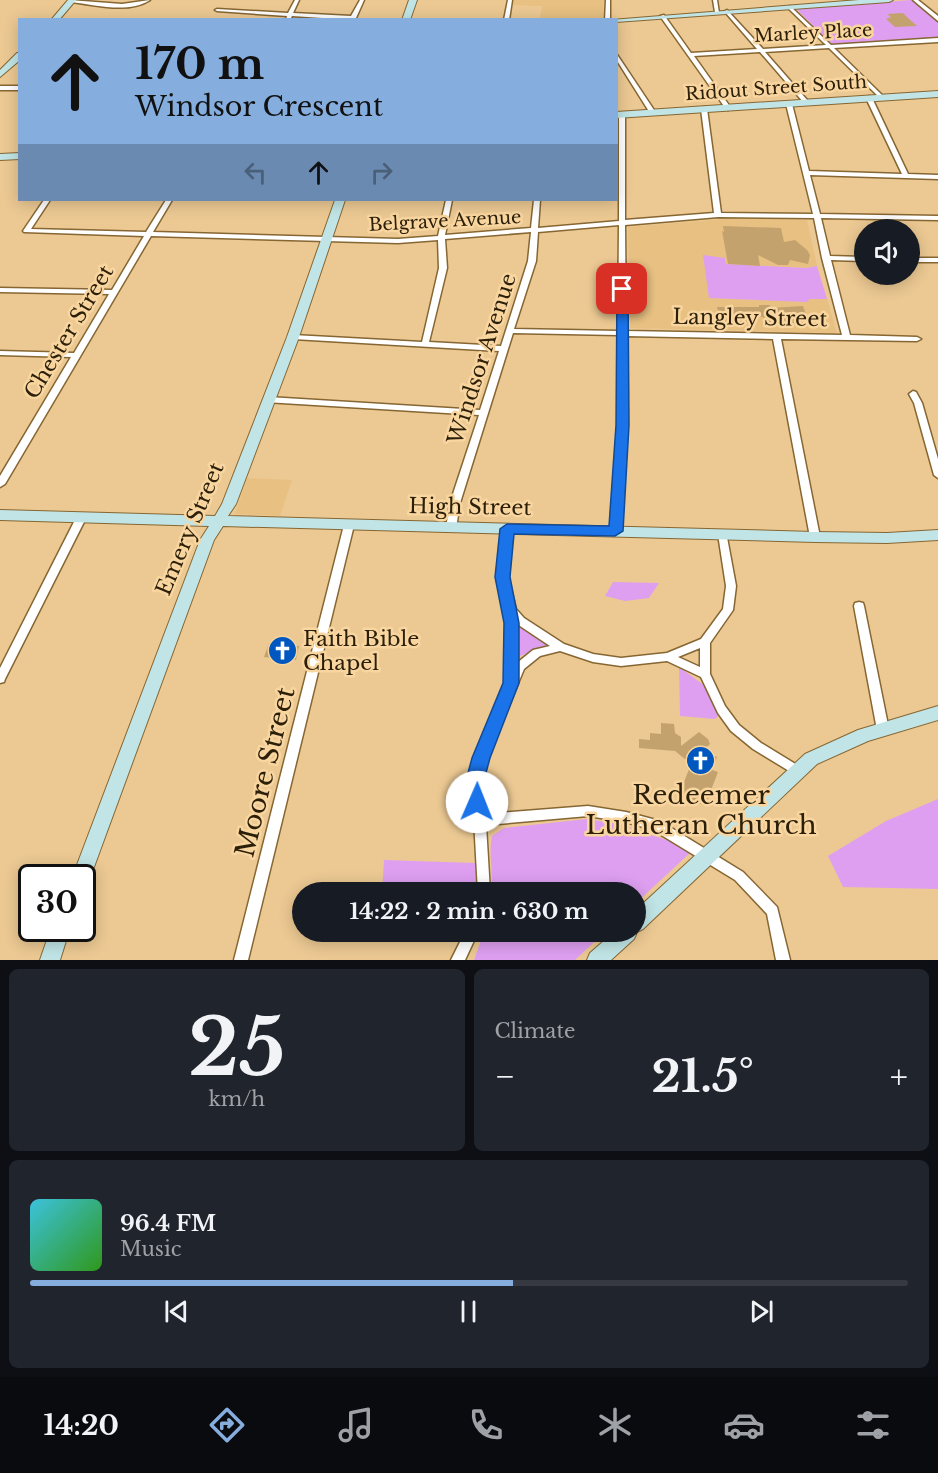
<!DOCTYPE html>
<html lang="en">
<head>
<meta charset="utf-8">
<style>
	:root { --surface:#171b24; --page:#20242c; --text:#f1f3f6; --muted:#9ea1a6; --line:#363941; --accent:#85adde }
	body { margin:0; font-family:"Libre Baskerville",serif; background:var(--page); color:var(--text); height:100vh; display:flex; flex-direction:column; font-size:22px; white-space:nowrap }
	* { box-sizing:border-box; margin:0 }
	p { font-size:20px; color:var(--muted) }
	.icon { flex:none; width:33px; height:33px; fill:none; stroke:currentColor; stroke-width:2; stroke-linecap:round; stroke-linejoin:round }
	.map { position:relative; height:960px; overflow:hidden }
	.details { display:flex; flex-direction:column; gap:9px; padding:9px; background:#0d0f14; flex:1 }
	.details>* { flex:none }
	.hud { position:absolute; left:18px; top:18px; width:600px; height:183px; border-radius:0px; box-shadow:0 3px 15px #0003; background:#85adde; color:#111; overflow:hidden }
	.buttons { position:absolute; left:854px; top:219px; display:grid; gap:12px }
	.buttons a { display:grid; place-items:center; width:66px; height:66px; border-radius:50%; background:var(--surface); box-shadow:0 3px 15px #0003; font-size:30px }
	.speed { position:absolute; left:18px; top:864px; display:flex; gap:12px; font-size:30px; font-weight:700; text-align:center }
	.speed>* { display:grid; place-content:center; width:78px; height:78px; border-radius:50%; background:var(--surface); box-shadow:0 3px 15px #0003; line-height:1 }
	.speed .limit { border:3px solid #111; border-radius:9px; background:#fff; color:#111 }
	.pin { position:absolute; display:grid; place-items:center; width:51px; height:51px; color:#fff; margin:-26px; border-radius:12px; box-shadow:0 3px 9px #0006 }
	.me { position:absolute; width:66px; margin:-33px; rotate:1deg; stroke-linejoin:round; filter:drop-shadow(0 0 4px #0008) }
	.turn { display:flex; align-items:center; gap:21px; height:126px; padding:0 18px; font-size:27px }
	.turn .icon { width:78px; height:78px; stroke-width:2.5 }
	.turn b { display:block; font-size:42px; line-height:51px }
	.lanes { display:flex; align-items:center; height:57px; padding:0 18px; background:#0003; justify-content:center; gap:30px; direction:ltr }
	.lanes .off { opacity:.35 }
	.big { font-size:45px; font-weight:800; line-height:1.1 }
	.details .tile { flex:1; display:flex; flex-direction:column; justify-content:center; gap:9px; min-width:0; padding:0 21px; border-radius:9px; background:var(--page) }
	.details .dial { align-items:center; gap:0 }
	.dial b { font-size:78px; line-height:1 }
	.song { display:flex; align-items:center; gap:18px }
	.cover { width:72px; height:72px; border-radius:9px; background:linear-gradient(135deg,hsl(190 70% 55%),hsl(110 70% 35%)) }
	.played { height:6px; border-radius:3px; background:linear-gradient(90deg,var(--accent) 55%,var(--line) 55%) }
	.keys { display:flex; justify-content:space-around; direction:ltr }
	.heat { display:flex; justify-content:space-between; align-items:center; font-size:33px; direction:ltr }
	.details .tiles { flex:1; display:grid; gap:9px; grid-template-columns:1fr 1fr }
	.tile:last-child { grid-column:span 2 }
	.trip { position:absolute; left:292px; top:882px; width:354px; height:60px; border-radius:30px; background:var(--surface); box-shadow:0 3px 15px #0003; font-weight:800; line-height:60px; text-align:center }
	.tab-bar { display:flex; height:96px; justify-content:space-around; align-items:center; background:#090b0e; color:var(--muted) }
	.tab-bar .icon { width:42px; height:42px }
	.tab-bar .selected { color:var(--accent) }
	.tab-bar b { font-size:27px; color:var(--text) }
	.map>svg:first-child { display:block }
	.built { fill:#e7c082 }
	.green { fill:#de9ff1 }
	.building { fill:#c4a26d }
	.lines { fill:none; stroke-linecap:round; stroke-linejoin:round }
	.street-casing { stroke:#866632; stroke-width:3 }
	.secondary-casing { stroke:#866632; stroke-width:2 }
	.street { fill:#fff; fill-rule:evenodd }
	.secondary { fill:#c1e5e6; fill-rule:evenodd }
	.route { fill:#1a73e8; stroke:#114b97; stroke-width:1.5 }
	.labels { text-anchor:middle; stroke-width:5; stroke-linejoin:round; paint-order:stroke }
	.far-street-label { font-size:18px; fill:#2c1f09; stroke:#f9d69f }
	.street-label { font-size:21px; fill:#2c1f09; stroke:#f9d69f }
	.poi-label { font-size:21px; fill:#2c1f09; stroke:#f9d69f; text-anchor:start }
	.near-street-label { font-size:26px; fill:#2c1f09; stroke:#f9d69f }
	.near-poi-label { font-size:26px; fill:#2c1f09; stroke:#f9d69f }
</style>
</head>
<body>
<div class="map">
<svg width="938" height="960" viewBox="0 0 938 960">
	<rect width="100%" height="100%" fill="#ecc993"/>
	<path class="built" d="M512,0H604L603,19H540L542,6L511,5Z
		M736,218L807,220L817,266L806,268L726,264L725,258L713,257L709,298L808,302V299H827L837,333L630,328L628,227Z
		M247,478L292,480L280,516L235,514Z"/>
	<path class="green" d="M911,0L938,22V39L833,45L796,9Z
		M703,255L725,258L726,264L806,268L817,266L827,299H809L808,302L709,298Z
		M613,582L659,583L649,598L625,601L605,596Z
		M517,622L547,645L518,657Z
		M679,667L705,686L718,716L715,719L680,716Z
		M938,799V889L843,887L828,856L886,821Z
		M587,819L619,824L682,845L691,852L636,903V892H491C494,873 488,855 492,836L504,828Z
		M384,860L475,863L477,892H382Z
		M484,932H605L575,960H474Z"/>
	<path class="building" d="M903,13L908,18L917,26L895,27L886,19L891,17L887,14Z
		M723,226L781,228L784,242L795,240L807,250L810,255L808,264L790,260L788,265H778L758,255L760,266L728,264L722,231L724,232Z
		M759,305H770L771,308L803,306L809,323L785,325L764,322L763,317H747L748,323L721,322L717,307H759Z
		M269,643L299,646L296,660L264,657Z
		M661,723L674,724L675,733L681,737V746L699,732L708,739L710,744L702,751L717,757L712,770L718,772L705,806L679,795L691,764L675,751L639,748V739L650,740V733L661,734Z"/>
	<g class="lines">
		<defs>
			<path id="street" d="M69,0L122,4L150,0C129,14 95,5 71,2H69Z
				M295,0H299L293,13L351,16L360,0H364L356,18L353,20L292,16L290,20H286L287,16L217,11L215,10L217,9L288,13Z
				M508,0H512L509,20H504Z
				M606,0H610V20H605Z
				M713,0H717L719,13L715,12Z
				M913,0H918L938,16V21Z
				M790,6L831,45L938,38V42L834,48L883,96V98L881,99L829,48L765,52L808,101V103H804L760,52L694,56L731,108L728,110L726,109L660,16L664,15L691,53L757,49L725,12V11L727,10L763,49L826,45L788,8V7Z
				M616,53L656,113L655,114L650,113L616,59Z
				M0,86H20V90H0Z
				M869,96L872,98L908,174L938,175V179L810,175L820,214L938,216V220L821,218L830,256L864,257V261L831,260L850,335L917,337L921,339L917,341L781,339L820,537L818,539H812L810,537L773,339L626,336V425L620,531L615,534L610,531L618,425V335L513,333L460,503L456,528L451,531L446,528L450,503L479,415L265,402L264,400L265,398L268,397L480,410L499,351L293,339L289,337L293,335L422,342L439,268L438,240L398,243L151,236L5,484L0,487V476L71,357L0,355V351L74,353L109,294L0,292V288L112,290L144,236L24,232L23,231L44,200H50L31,229L146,232L166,200H172L153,232L398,239L438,236L446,200H452L445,235L531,228L534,200H540L538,228L619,221V115L622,113L625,115V220L714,213L701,109L704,107L707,109L721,213L813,214L786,104L789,102L792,104L809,171L902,174L866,98ZM718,217L814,218L822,258L842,335L626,331L625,225ZM619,225L618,331L514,329L536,261L538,232ZM531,232L528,261L501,346L429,342L447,268L445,239Z
				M909,258H938V262H909Z
				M913,391L916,392L922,403L938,459V478L934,475L914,403L909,394Z
				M81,515L86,518L5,679L4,682L0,683V668L76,518Z
				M349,522L354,525L248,960H234L344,525Z
				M507,526L512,529L508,577L516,609L524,618L564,644L593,654L621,658L667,653L701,639L723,609L726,586L718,534L720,532H726L736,586L733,610L710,643V674L725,706L739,725L761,743L802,768L804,771L802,774L798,776L794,774L753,749L731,731L718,713L701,677L667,661L621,666L593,662L560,651L540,656L524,669L487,758L480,784L485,814L588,806L626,812L660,821L743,872L777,907L790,960H776L767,914L735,880L653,830L626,822L588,816L486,825L490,892H478L474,820L468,784L475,758L507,684L506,681L507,623L504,608L505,606L498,577L502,529ZM517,624L550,646L533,650L517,663ZM700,648V667L678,657Z
				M859,602L863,603L864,606L889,730L887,733L883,735L879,733L877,730L854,606L855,603Z
				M465,932H478L465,960H451Z"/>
			<path id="secondary" d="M68,0H76L59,20H51Z
				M409,0H417L410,20H402Z
				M859,0H893L889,2L616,22V20H611Z
				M17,53H20V60L0,77V70Z
				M938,91V97L616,118V112Z
				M20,153V159L0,160V154Z
				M335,200H345L299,337L236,504L228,516L815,532L887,533L938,530V540L887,543L815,542L223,526L214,540L90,878L88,884L82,886V878H72L200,540L209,526L0,520V510L215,516L222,504L287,337Z
				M938,706V720L868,741L817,764L643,929L637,932L634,939L611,960H587L590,953L614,932H636V910L805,754L858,730Z
				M51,928H70L60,960H40Z"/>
		</defs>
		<use href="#street" class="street-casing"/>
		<use href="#secondary" class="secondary-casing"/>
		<use href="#street" class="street"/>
		<use href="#secondary" class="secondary"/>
	</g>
	<path class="route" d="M622,286L628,289L629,425L623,531L615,536L514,534L510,577L519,623V683L490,758L483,784L486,802L483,807L477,810L471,807L465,784L472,758L503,683L504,623L495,577L500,529L507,524L609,526L616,425L617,289Z"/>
	<defs>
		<symbol id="church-disc" viewBox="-11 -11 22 22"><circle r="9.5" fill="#0057c0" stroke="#f9d69f"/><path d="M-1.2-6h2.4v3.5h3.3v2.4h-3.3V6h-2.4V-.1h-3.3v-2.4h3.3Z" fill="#fff"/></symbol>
	</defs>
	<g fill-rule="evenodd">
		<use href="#church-disc" x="266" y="634" width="33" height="33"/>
		<use href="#church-disc" x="684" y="744" width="33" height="33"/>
	</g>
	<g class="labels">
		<g class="far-street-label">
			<text transform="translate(813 33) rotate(-3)" y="6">Marley Place</text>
			<text transform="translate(776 88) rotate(-4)" y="6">Ridout Street South</text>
			<text transform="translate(445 221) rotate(-3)" y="6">Belgrave Avenue</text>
		</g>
		<g class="street-label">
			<text transform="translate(750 318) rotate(1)" y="7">Langley Street</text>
			<text transform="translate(69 332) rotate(-59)" y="7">Chester Street</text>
			<text transform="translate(482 359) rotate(-72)" y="7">Windsor Avenue</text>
			<text transform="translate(470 507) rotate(1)" y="7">High Street</text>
			<text transform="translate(190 529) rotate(-67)" y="7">Emery Street</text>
		</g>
		<g class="poi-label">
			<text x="303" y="646">Faith Bible<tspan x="303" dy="24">Chapel</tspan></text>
		</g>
		<g class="near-street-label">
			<text transform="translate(265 772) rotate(-76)" y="9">Moore Street</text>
		</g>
		<g class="near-poi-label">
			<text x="701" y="804">Redeemer<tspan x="701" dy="30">Lutheran Church</tspan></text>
		</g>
	</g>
</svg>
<div class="buttons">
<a><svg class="icon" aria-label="sound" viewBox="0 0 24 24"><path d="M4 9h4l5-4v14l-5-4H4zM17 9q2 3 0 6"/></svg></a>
</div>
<div class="speed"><div class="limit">30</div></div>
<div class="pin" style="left:622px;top:289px;background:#d93025"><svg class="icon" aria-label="arrive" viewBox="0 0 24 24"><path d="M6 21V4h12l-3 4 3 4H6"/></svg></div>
<svg class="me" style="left:477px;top:802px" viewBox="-20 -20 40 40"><circle r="19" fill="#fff"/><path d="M0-13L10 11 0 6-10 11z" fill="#1a73e8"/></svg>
<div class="trip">14:22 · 2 min · 630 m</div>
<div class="hud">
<div class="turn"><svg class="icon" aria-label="ahead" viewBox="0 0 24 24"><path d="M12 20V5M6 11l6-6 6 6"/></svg><div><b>170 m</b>Windsor Crescent</div></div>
<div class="lanes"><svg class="icon off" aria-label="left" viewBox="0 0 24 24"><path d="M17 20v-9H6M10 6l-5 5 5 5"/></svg><svg class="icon" aria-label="ahead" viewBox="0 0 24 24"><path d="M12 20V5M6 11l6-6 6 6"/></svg><svg class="icon off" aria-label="right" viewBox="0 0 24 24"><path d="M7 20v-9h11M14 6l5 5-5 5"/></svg></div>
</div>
</div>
<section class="details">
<div class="tiles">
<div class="tile dial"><b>25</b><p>km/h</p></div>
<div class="tile"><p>Climate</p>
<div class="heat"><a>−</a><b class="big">21.5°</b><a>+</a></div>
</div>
<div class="tile">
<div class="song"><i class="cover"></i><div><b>96.4 FM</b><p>Music</p></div></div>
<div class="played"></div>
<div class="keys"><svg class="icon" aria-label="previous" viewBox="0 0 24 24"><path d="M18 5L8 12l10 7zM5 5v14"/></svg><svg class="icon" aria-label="pause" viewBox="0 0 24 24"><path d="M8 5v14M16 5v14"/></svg><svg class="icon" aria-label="next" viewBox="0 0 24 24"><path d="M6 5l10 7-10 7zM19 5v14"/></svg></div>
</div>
</div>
</section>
<nav class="tab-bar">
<b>14:20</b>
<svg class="icon selected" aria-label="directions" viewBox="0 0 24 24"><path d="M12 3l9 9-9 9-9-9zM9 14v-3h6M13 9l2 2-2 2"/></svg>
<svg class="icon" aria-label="music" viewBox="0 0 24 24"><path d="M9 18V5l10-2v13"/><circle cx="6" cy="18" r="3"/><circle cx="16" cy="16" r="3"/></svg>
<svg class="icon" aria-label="phone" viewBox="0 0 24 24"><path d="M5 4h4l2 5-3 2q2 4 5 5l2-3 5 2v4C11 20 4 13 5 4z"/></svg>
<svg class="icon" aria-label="climate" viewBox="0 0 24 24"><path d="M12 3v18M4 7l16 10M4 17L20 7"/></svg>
<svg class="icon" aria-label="car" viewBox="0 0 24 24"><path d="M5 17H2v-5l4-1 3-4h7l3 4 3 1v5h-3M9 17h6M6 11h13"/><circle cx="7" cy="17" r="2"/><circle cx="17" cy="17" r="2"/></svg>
<svg class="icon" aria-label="filters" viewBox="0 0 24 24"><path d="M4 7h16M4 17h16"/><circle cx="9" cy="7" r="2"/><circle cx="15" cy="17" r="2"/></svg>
</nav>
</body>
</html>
